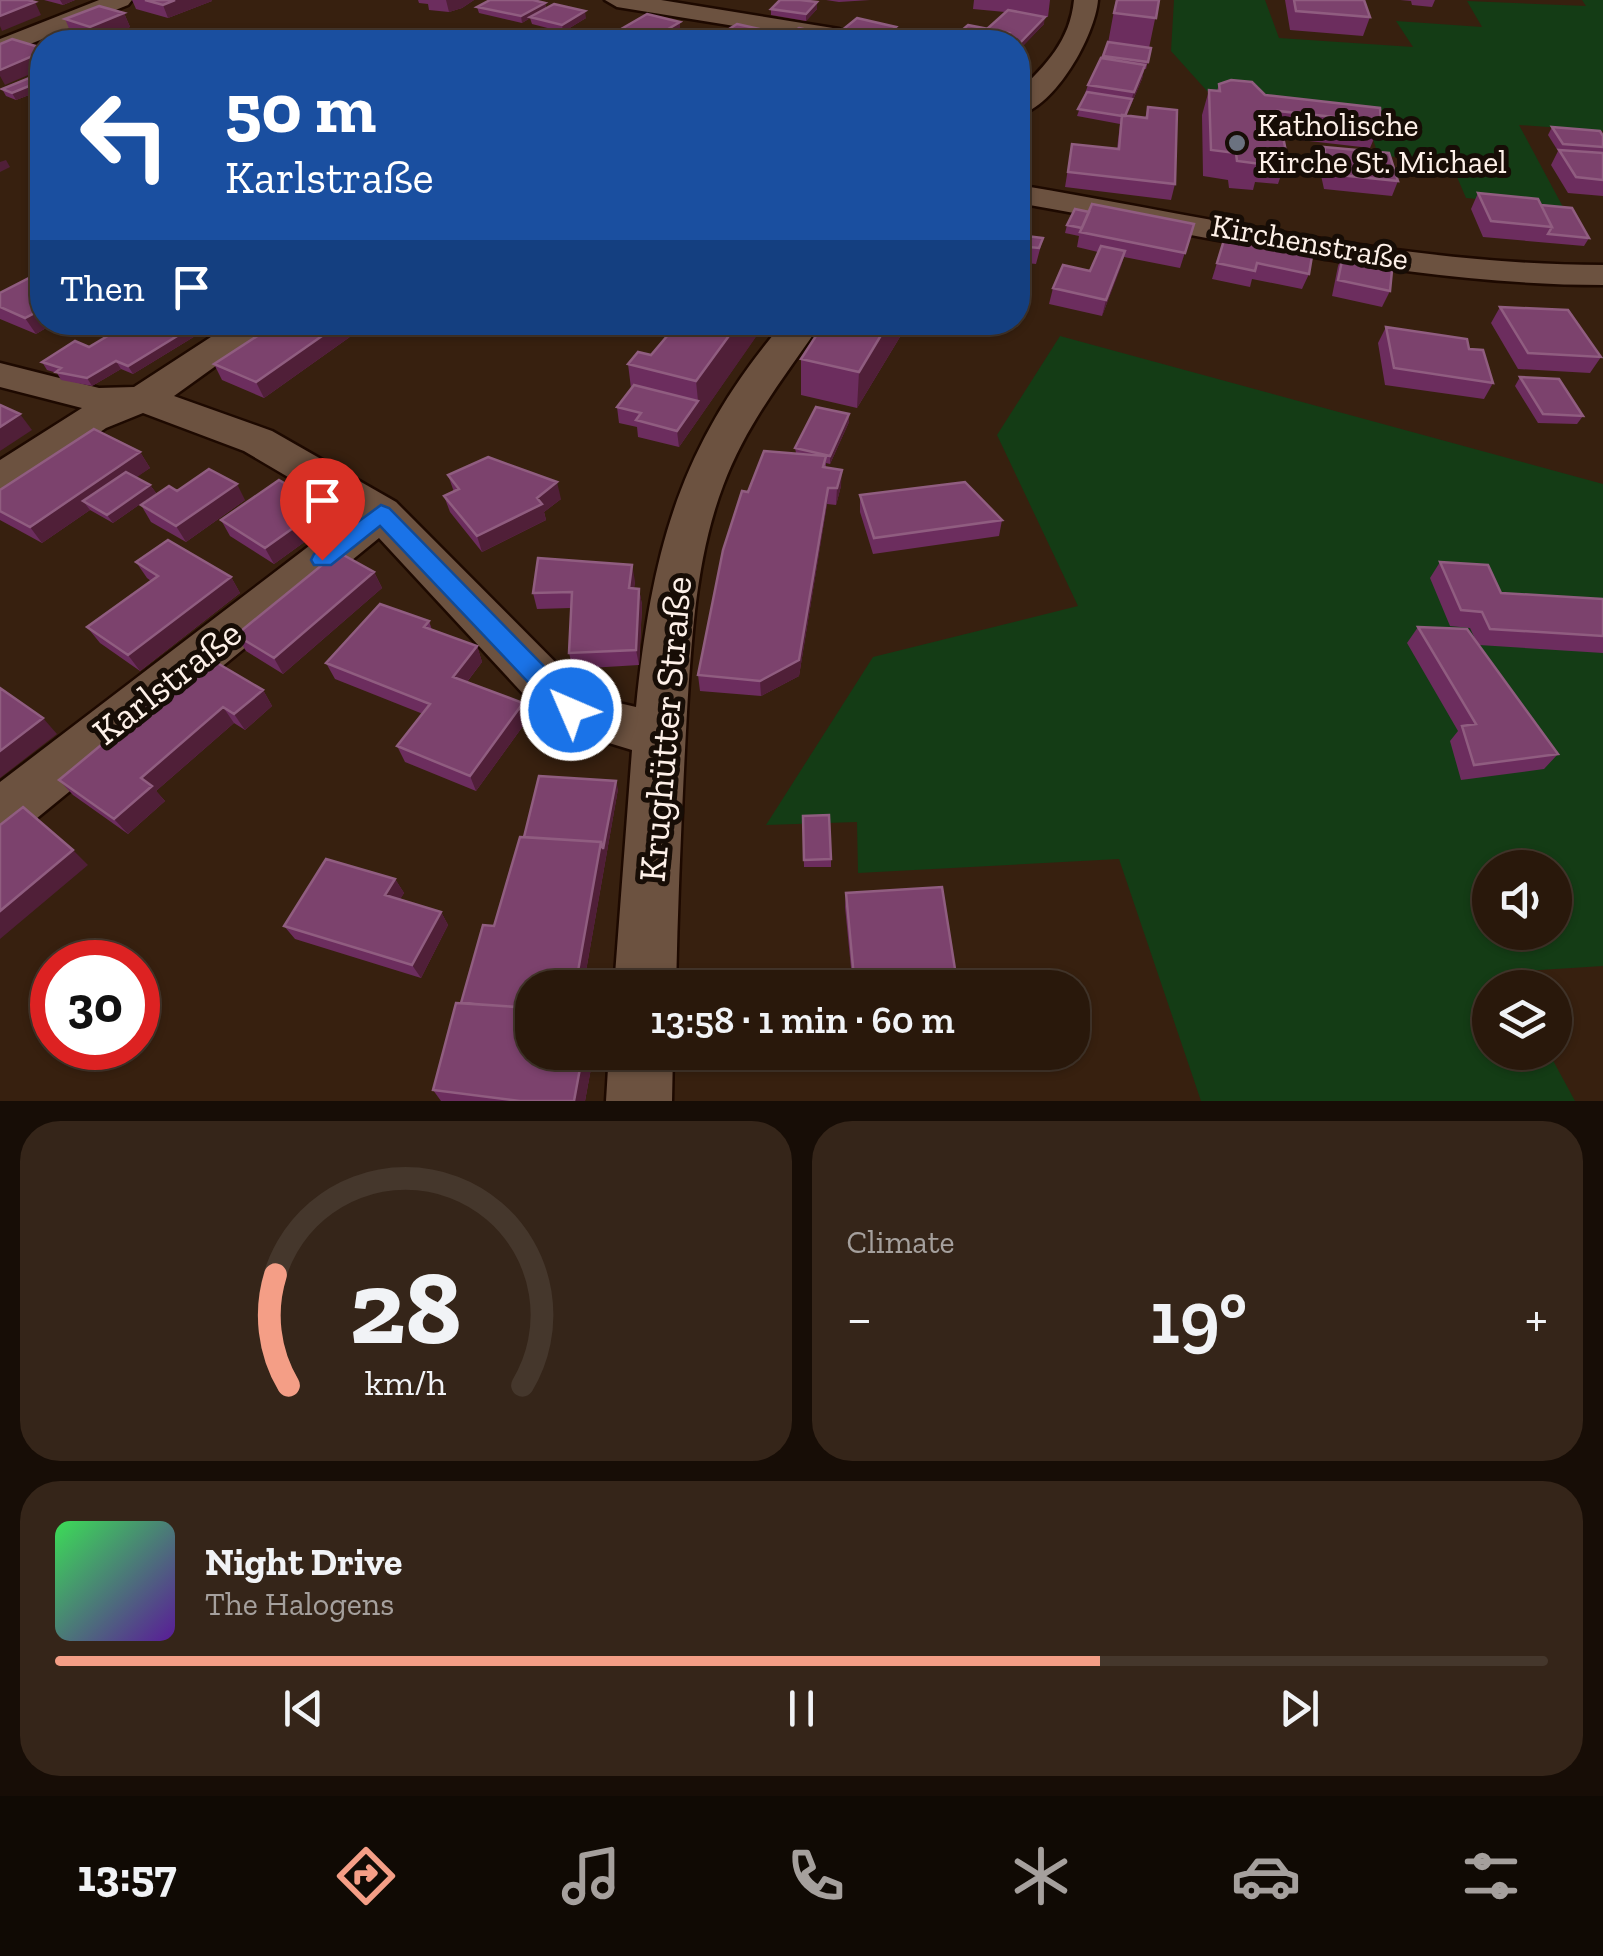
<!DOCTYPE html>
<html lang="en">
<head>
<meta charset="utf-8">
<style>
	:root { --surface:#29180b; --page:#352519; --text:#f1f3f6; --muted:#a5a09d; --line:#45372c; --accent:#f49e86 }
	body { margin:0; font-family:"Zilla Slab",serif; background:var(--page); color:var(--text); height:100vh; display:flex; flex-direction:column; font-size:38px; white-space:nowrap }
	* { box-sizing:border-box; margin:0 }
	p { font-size:32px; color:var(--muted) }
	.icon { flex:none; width:55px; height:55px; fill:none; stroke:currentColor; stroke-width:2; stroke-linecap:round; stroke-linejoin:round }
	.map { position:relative; height:1101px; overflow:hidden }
	.drawer { display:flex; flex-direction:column; gap:20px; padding:20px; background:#170d06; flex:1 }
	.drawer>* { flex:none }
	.hud { position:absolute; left:30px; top:30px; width:1000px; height:305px; border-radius:40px; box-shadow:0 2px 8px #0004,0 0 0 2px var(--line); background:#1a4fa0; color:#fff; overflow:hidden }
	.controls { position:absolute; left:1472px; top:850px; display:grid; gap:20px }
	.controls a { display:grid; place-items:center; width:100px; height:100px; border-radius:50%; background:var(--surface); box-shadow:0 2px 8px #0004,0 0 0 2px var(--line); font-size:50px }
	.speed { position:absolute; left:30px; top:940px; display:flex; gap:20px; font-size:50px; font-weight:700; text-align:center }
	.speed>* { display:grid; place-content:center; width:130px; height:130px; border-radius:50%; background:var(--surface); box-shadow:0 2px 8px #0004,0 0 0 2px var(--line); line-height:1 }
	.speed .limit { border:15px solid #d22; background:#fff; color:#111 }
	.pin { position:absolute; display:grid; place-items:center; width:85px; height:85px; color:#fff; margin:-102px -42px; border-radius:50% 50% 50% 0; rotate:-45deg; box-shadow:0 0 10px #0007 }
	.pin .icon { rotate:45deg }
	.me { position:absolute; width:110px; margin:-55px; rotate:315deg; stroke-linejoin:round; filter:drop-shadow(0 0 8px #0008) }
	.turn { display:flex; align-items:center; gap:35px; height:210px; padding:0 30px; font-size:45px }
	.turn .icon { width:130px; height:130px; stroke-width:2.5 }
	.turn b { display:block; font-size:70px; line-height:85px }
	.then { display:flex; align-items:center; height:95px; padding:0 30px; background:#0003; gap:20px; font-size:38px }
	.big { font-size:75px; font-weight:600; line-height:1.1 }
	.drawer .widget { flex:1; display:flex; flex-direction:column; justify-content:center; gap:15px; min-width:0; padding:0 35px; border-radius:40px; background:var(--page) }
	.drawer .dial { align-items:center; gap:0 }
	.dial svg { height:260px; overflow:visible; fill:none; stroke:var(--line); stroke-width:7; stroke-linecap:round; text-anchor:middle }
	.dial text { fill:var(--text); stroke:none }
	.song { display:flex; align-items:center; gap:30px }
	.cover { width:120px; height:120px; border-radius:15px; background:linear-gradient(135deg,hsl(130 70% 55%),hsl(270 70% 35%)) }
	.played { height:10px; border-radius:5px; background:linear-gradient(90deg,var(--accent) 70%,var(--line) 70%) }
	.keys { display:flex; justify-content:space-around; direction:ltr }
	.heat { display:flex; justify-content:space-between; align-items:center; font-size:55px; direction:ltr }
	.drawer .tiles { flex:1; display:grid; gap:20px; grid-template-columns:1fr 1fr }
	.widget:last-child { grid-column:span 2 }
	.trip { position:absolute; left:515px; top:970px; width:575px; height:100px; border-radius:40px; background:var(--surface); box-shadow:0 2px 8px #0004,0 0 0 2px var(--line); font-weight:600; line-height:100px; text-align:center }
	.tabs { display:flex; height:160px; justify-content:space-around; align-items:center; background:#100a04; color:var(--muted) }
	.tabs .icon { width:70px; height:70px }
	.tabs .current { color:var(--accent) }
	.tabs b { font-size:45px; color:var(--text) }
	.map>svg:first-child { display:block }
	.green { fill:#143c15; fill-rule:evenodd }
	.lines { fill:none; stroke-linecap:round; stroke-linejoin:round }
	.minor-casing { stroke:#1d0900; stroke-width:5 }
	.minor { fill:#6c5240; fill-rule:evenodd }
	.wall { fill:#6c2d5e }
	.shaded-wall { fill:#501f38 }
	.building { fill:#7c426d; stroke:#905d80; stroke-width:2.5 }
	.route { fill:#1a73e8; stroke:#114b97; stroke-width:2.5 }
	.worship-dot { fill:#6b7280; stroke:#170d06; stroke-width:4 }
	.labels { text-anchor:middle; stroke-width:10; stroke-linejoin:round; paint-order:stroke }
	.far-poi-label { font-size:32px; fill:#fdf0e8; stroke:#170d06; text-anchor:start }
	.far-street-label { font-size:32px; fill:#fdf0e8; stroke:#170d06 }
	.street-label { font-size:38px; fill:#fdf0e8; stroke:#170d06 }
</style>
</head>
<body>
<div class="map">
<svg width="1603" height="1101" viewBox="0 0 1603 1101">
	<rect width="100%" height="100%" fill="#37200f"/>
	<path class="green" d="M1174,0H1265L1279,38L1413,47L1396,21L1482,27L1467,1L1586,6L1582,0H1603V131L1519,125L1563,207L1466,198L1451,163L1378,155L1371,133L1271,113L1207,91L1171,51Z
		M1060,336L1603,484V966L1507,972L1514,987L1490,988V1052L1549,1053L1575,1101H1201L1119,859L858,873L857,822L766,825L873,657L1078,606L997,435ZM1490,868H1555V932H1490Z"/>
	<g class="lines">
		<defs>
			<path id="minor" d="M99,0H132L128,5L0,56V39Z
				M605,0H661L839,29L851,36L848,41L833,42L617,7Z
				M1074,0H1098C1095,36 1055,107 1018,115V92C1046,65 1070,41 1074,0Z
				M1018,185C1210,217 1407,265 1603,265V285C1409,285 1209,236 1018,203Z
				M234,322H277L174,396L272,431L396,502L589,696L636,707C652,550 679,445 784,322H822C785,376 746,424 723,486C696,557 692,636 687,712C682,804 678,896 676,988H614L632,750L553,726L379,538L20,832L0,839V782L351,514L244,451L143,413L106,428L15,490L0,495V460L82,408L0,387V363L99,388L134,387Z
				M609,1052H673L672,1101H606Z"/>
		</defs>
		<use href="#minor" class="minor-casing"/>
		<use href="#minor" class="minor"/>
	</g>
	<path class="wall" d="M44,0H75L63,5Z
		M132,0H212V1L168,18L136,9Z
		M418,0H474L462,8L449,12L429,10L428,4L419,3Z
		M826,0H870L839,2Z
		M974,0H1050L1048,17L1037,16L1044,24L1018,51V42L987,29L1005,12L973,9Z
		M1116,0H1159L1149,48H1151L1146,69H1144L1142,79L1126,116L1145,118L1148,107L1175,184L1171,200L1065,187L1072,144L1117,149L1120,124L1077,116L1088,85L1103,59L1108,43Z
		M1285,0H1364L1370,17L1363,36L1290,30Z
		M1400,0H1435L1432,7L1412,5L1411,1Z
		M817,2V9L806,21L771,15V9Z
		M545,3L546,8L586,18L563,32L532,24L530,18L522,23L479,13L477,7Z
		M124,13L130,27L97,40L71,33L65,19Z
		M680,22V29L658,42H570V38L612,42L611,35Z
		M812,31V38L805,42H787V35Z
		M841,31L895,40L893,42H841Z
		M39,82L42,90L16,100L6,96L2,89Z
		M1219,84L1265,95L1381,122L1370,148L1283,138L1287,157L1278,184L1255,182L1253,190L1229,188L1228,180L1203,176L1202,115L1209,90L1217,91Z
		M1552,127L1603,136V196L1568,193L1551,165L1558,151L1548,135Z
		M1324,147L1398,181L1392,196L1324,189L1318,162Z
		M1478,193L1541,205L1589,238L1584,246L1483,237L1471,209Z
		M1089,212L1194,224L1180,268L1124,257L1102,316L1049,304L1053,288L1090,271L1098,252L1077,247L1079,236L1065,233L1067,225Z
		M1228,227L1309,274L1302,289L1252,279L1250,287L1212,279Z
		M1018,235L1043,238L1036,264L1018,262Z
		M1344,251L1390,291L1382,307L1332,296L1338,266Z
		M0,293L42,322H56L36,334L0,319Z
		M1500,307L1601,357L1590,373L1518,369L1491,323Z
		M131,322H207L210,327L133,374L121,369L92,386L61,380L57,373L47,370L42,362L89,347Z
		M279,322H369L358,331L352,329L354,334L264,398L222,380L214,364Z
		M766,322L679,447L638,437L637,427L619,423L617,407L631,388L628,364L651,355Z
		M825,322H909L857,408L801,395V359Z
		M1386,327L1469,349L1493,383L1484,399L1385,385L1378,343Z
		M1520,377L1583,416L1577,424L1538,423L1515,386Z
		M849,422L830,464L826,463V468L841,486L836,505L827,504L799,676L761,696L700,691L698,675L748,492L796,453L795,448Z
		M140,452L150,468L136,477L150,485L156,493L113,523L90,510L42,543L0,520V490Z
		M448,475L561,499L544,512L546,520L482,552L450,512L444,496L454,492Z
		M177,491L245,500L186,542L151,522L141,505Z
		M860,495L1002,520L999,536L873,554L860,512Z
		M324,506L332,522L274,564L230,536L221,520Z
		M136,562L231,577L240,593L140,671L100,643L87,627L151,581L147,578Z
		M1440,562L1501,593L1603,599V653L1479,645L1558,754L1544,769L1461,780L1450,741L1458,731L1407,643L1418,627L1476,641L1470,628L1450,626L1430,578Z
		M374,572L382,588L283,674L246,651L236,635Z
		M635,581L634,588L639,589L642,605L639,665L573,669L569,653L571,608L537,609L533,593Z
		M429,621L432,630L477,646L482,662L467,682L528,719L476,791L405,762L397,746L423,714L335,679L326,663Z
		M263,690L272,706L245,730L234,723L156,791L165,801L128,834L73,795L59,780Z
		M618,789L583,988L532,1052H594L585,1101H441L433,1090L461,1003L494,926L524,837Z
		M803,816L831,859V867H804Z
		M395,879L404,893L400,899L441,912L448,925L421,978L295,939L284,926Z
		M846,893L958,988H853L845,907Z
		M859,1052H964L963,1056L860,1063Z"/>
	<path class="shaded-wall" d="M60,0H75L63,5Z
		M175,0H212V1L168,18L163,5Z
		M446,0H474L462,8L449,12Z
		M35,2L41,15L2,31L0,26V16Z
		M817,2V9L806,21V14Z
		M545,3L546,9L522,23L521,16Z
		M585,11L586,18L563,32L562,25Z
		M124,13L130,27L97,40L90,27Z
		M1045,17L1044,24L1018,51V45Z
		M680,22V29L658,42H646Z
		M896,27L895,40L893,42H880L881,40Z
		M812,31V38L805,42H800V39Z
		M777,33V40L774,42H764Z
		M42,52V69L5,85L0,76V70Z
		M1145,65L1142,79L1123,124L1134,92Z
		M39,82L42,90L16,100L12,93Z
		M6,160L10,167L0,172V162Z
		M1125,251L1121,267L1102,316L1106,300Z
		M42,309V322H56L36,334L25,318Z
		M200,322H207L210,327L133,374L128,366Z
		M342,322H349L354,334L264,398L256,382Z
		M356,322H369L358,331Z
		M739,322H748L749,347L679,447L677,431L698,401L696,381Z
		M754,322H766L749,347L748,331Z
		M889,322H909L857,408L859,372Z
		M116,361L121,369L92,386L87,378Z
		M20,414L32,430L0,451V427Z
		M849,414V422L830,464V456Z
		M140,452L150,468L94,507L83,501L90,510L42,543L30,527Z
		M842,470L841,486L836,505L837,488Z
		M557,482L561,499L544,512L546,520L482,552L477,536L537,498Z
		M237,484L245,500L186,542L176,526Z
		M150,485L156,493L113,523L107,515Z
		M828,488L827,504L799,676L761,696L760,681Z
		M324,506L332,522L274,564L265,548Z
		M632,565L635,581L632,605L629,588Z
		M374,572L382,588L283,674L274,658Z
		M231,577L240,593L140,671L128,655Z
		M639,589L642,605L639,665L636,650Z
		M477,646L482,662L459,692L453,677Z
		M263,690L272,706L245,730L234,714Z
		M523,703L528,719L476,791L470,776Z
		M223,707L234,723L156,791L165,801L128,834L114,819L141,778Z
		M43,718L57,734L0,778V751Z
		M616,781L618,789L583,988H575L601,842Z
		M73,850L88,865L0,939V911Z
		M395,879L404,893L394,909L385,895Z
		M441,912L448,925L421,978L412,965Z
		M583,1052H594L585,1101H574Z"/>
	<path class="building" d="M0,0H28L35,2L0,16Z
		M145,0H175L163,5Z
		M490,0H533L545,3L521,16L477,7Z
		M780,0H800L817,2L806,14L771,9Z
		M1117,0H1159L1156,18L1114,13Z
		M1294,0H1364L1370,17L1296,11Z
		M554,4L585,11L562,25L530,17Z
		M99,6L124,13L90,27L65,19Z
		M1008,10L1045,17L1018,45V42H1007L1009,33L987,29Z
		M647,14L680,22L646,42L611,35Z
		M857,18L896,27L881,40L841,31Z
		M737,24L777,33L764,42H708Z
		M968,25L1009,33L999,42H948Z
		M799,28L812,31L800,39L787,35Z
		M578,33L610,40L602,39L597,42H589L570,38Z
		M12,39L42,48V52L0,70V44Z
		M1108,42L1151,48L1148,62L1103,56Z
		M1101,58L1145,65L1134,92L1088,85Z
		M29,78L39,82L12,93L2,89Z
		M1231,80L1252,82L1265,95L1380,108L1381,122L1278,111L1287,157L1260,155L1261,164L1237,161L1236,153L1211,150L1209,90L1220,91L1219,84Z
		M1087,92L1132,99L1125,116H1122L1078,109Z
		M1148,107L1177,110L1175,184L1068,172L1072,144L1119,149L1122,115L1147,118Z
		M1552,127L1600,131L1603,136V147L1563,144Z
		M1324,147L1389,153L1398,181L1330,174Z
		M1559,150L1603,153V180L1576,177Z
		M1478,193L1538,199L1552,227L1491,221Z
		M1092,204L1194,224L1185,253L1080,232Z
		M1541,205L1572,208L1589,238L1548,234L1552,227Z
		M1075,209L1089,212L1082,228L1067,225Z
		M1228,227L1314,244L1309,274L1257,263L1255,271L1217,263Z
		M1018,235L1043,238L1039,248L1018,246Z
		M1101,246L1125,251L1106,300L1053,288L1063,265L1090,271Z
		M1344,251L1393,260L1390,291L1338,280Z
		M35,275L42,278V309L25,318L0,307V293Z
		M1500,307L1568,310L1601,357L1528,353Z
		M131,322H200L128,366L116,361L87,378L56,372L61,368L42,362L75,341L89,347Z
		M279,322H342L256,382L214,364Z
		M679,322H739L696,381L628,364L638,352L651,355Z
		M825,322H889L859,372L801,359Z
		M1386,327L1467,339L1469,349L1483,350L1493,383L1394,368Z
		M1520,377L1559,379L1583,416L1543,414Z
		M634,385L698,401L677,431L636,420L641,413L617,407Z
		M0,405L20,414L0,427Z
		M816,407L849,414L830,456L795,448Z
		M94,429L140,452L30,527L0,511V490Z
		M764,451L826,456L823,467L842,470L837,488H828L799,660L760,681L698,675L723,550L742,491L748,492Z
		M488,457L557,482L537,498L542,504L477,536L444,496L459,489L448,475Z
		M209,469L237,484L176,526L141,505L169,486L177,491Z
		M126,472L150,485L107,515L83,501Z
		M279,480L324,506L265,548L221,520Z
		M965,482L1002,520L874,538L860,495Z
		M168,540L231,577L128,655L87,627L158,576L136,562Z
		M338,552L374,572L274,658L236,635Z
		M538,558L632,565L629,588L639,589L636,650L569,653L572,592L533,593Z
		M1440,562L1488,565L1501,593L1603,599V636L1490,629L1482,612L1461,610Z
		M380,604L429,621L424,627L477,646L453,677L523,703L470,776L397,746L430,704L326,663Z
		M1418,627L1467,629L1558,754L1474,765L1462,726L1476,724Z
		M207,657L263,690L234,714L223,707L141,778L152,786L114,819L59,780Z
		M0,688L43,718L0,751Z
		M539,776L616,781L603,849L601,842L524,837Z
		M23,807L73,850L0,911V825Z
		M829,815L831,859L804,860L803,816Z
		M520,837L601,842L575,988H532V1008L461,1003L483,925L494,926Z
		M326,859L395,879L385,895L441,912L412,965L284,926Z
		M942,887L958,988H855L846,893Z
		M456,1003L532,1008V1052H583L574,1101H520L433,1090Z"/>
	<path class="route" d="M381,505L389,508L580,703L584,710L580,718L571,721L562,718L380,526L331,565H314L311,560L314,554Z"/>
	<circle class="worship-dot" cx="1237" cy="143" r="10"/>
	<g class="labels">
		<g class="far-poi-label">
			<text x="1257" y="136">Katholische<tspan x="1257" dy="37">Kirche St. Michael</tspan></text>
		</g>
		<g class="far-street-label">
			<text transform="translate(1310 242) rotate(10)" y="11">Kirchenstraße</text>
		</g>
		<g class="street-label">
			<text transform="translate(167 682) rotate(-38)" y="13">Karlstraße</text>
			<text transform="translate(665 729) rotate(-85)" y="13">Krughütter Straße</text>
		</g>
	</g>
</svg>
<div class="controls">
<a><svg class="icon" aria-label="sound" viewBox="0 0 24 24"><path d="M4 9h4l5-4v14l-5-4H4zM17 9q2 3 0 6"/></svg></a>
<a><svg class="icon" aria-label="layers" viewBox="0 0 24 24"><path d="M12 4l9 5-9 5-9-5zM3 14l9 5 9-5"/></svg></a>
</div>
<div class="speed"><div class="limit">30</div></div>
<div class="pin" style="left:322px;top:560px;background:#d93025"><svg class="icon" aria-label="arrive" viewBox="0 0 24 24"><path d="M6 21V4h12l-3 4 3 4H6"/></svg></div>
<svg class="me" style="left:571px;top:710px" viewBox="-20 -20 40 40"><circle r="17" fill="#1a73e8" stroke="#fff" stroke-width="3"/><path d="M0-11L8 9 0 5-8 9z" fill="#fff"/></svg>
<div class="trip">13:58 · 1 min · 60 m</div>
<div class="hud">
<div class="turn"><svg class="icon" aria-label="left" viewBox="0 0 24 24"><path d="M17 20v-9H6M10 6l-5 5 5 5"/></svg><div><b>50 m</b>Karlstraße</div></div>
<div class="then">Then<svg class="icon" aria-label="arrive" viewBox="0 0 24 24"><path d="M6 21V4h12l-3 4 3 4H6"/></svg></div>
</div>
</div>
<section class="drawer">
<div class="tiles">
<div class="widget dial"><svg viewBox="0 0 100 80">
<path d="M14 69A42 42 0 1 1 86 69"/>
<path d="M14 69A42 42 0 0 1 10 35" stroke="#f49e86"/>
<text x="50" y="56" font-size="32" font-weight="700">28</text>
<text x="50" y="72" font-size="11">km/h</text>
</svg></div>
<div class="widget"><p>Climate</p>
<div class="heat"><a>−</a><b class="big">19°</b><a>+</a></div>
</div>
<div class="widget">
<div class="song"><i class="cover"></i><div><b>Night Drive</b><p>The Halogens</p></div></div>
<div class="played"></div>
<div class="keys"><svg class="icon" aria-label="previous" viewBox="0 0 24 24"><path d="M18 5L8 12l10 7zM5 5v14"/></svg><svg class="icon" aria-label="pause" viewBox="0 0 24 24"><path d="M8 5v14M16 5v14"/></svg><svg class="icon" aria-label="next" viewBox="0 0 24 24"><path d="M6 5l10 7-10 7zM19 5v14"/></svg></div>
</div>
</div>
</section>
<nav class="tabs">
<b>13:57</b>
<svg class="icon current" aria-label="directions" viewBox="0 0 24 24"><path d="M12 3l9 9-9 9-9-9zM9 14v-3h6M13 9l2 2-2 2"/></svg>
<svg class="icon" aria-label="music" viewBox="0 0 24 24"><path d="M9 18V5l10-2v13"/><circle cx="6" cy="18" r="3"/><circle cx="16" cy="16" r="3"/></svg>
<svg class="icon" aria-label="phone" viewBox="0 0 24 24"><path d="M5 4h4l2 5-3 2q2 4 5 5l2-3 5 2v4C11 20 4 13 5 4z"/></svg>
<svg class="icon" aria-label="climate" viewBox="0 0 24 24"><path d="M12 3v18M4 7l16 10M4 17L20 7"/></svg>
<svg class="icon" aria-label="car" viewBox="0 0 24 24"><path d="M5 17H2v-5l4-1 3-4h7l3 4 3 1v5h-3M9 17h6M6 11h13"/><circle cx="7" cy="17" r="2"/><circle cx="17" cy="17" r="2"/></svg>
<svg class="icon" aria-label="filters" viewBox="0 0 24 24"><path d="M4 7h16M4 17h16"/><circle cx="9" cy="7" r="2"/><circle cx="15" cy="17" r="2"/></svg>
</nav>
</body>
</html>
